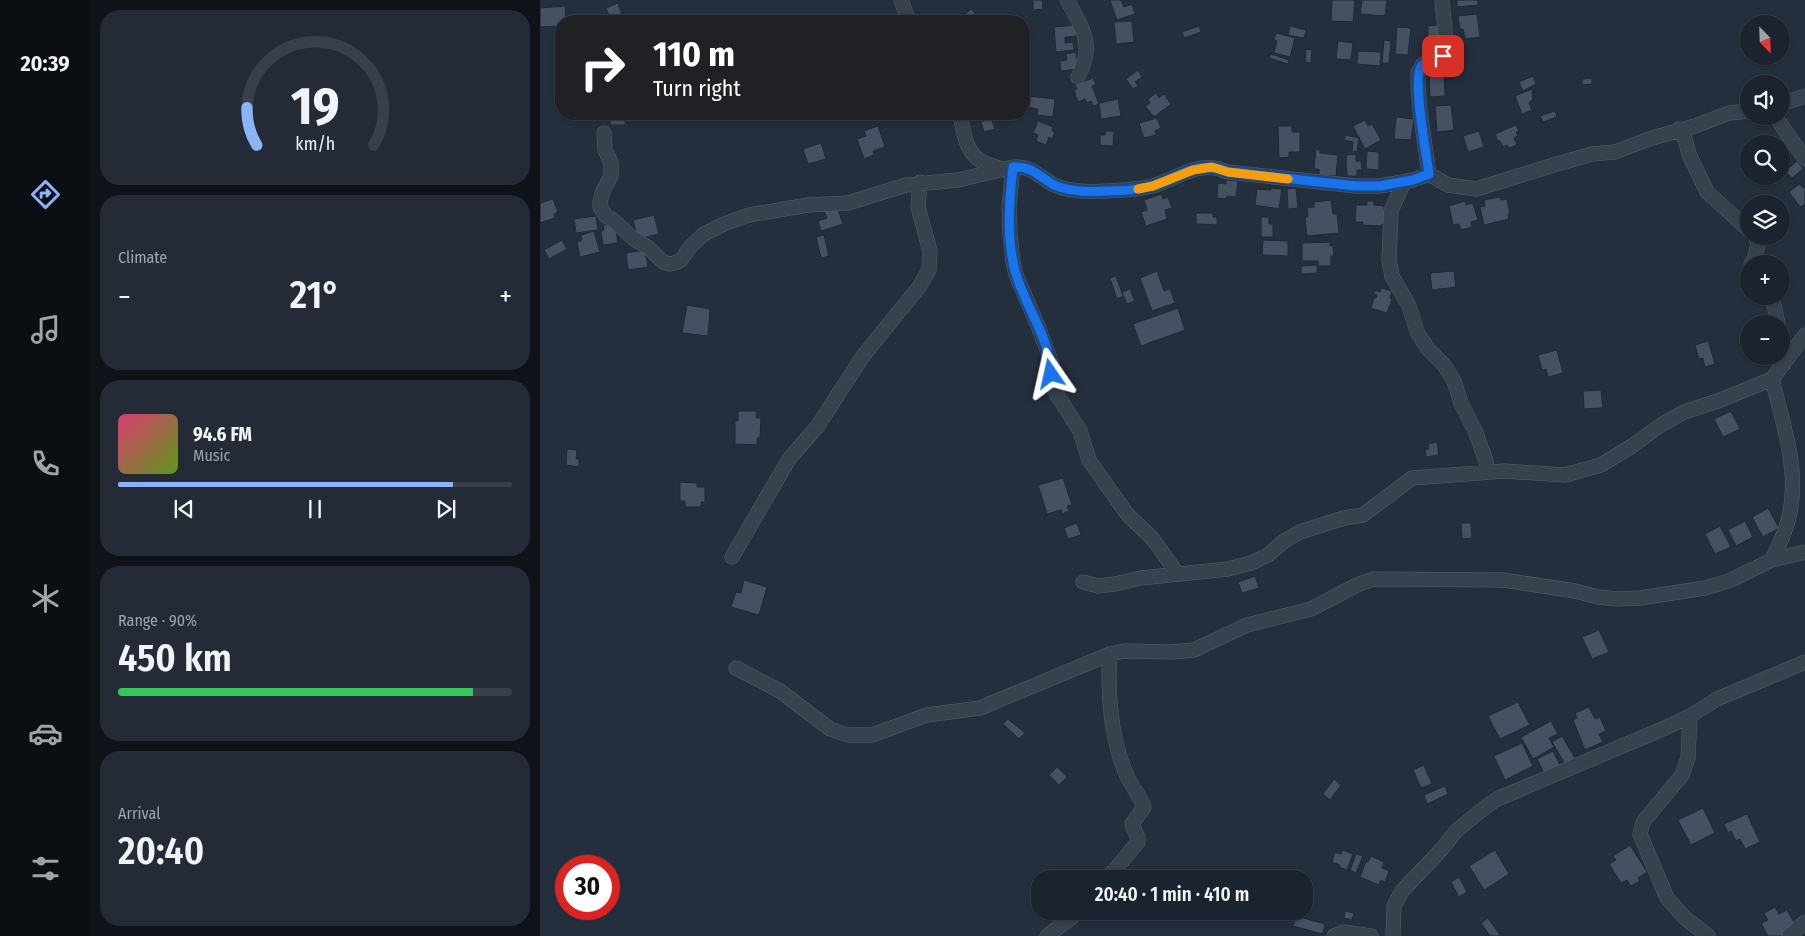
<!DOCTYPE html>
<html lang="en">
<head>
<meta charset="utf-8">
<style>
	:root { --surface:#1b232e; --page:#242b36; --text:#f1f3f6; --muted:#a0a4aa; --line:#39404a; --accent:#8ab4f8 }
	body { margin:0; font-family:"Fira Sans Condensed",sans-serif; background:var(--page); color:var(--text); height:100vh; display:flex; flex-direction:column; font-size:19px; white-space:nowrap }
	* { box-sizing:border-box; margin:0 }
	p { font-size:16px; color:var(--muted) }
	.icon { flex:none; width:28px; height:28px; fill:none; stroke:currentColor; stroke-width:2; stroke-linecap:round; stroke-linejoin:round }
	.map { position:relative; flex:1; overflow:hidden }
	.details { display:flex; flex-direction:column; gap:10px; padding:10px; background:#0f1319; width:450px }
	.details>* { flex:none }
	.banner { position:absolute; left:15px; top:15px; width:475px; height:105px; border-radius:20px; box-shadow:0 1px 4px #0004,0 0 0 1px var(--line); background:#202124; color:#fff; overflow:hidden }
	.needle { width:32px; rotate:157deg }
	.controls { position:absolute; left:1200px; top:15px; display:grid; gap:10px }
	.controls a { display:grid; place-items:center; width:50px; height:50px; border-radius:50%; background:var(--surface); box-shadow:0 1px 4px #0004,0 0 0 1px var(--line); font-size:25px }
	.speed { position:absolute; left:15px; top:855px; display:flex; gap:10px; font-size:25px; font-weight:700; text-align:center }
	.speed>* { display:grid; place-content:center; width:65px; height:65px; border-radius:50%; background:var(--surface); box-shadow:0 1px 4px #0004,0 0 0 1px var(--line); line-height:1 }
	.speed .limit { border:8px solid #d22; background:#fff; color:#111 }
	.pin { position:absolute; display:grid; place-items:center; width:42px; height:42px; color:#fff; margin:-21px; border-radius:10px; box-shadow:0 2px 8px #0006 }
	.me { position:absolute; width:55px; margin:-28px; rotate:349deg; stroke-linejoin:round; filter:drop-shadow(0 0 4px #0008) }
	.turn { display:flex; align-items:center; gap:18px; height:105px; padding:0 15px; font-size:22px }
	.turn .icon { width:65px; height:65px; stroke-width:2.5 }
	.turn b { display:block; font-size:35px; line-height:42px }
	.big { font-size:38px; font-weight:600; line-height:1.1 }
	.details .tile { flex:1; display:flex; flex-direction:column; justify-content:center; gap:8px; min-width:0; padding:0 18px; border-radius:20px; background:var(--page) }
	.details .dial { align-items:center; gap:0 }
	.dial svg { height:130px; overflow:visible; fill:none; stroke:var(--line); stroke-width:7; stroke-linecap:round; text-anchor:middle }
	.dial text { fill:var(--text); stroke:none }
	.song { display:flex; align-items:center; gap:15px }
	.cover { width:60px; height:60px; border-radius:8px; background:linear-gradient(135deg,hsl(340 70% 55%),hsl(90 70% 35%)) }
	.played { height:5px; border-radius:2px; background:linear-gradient(90deg,var(--accent) 85%,var(--line) 85%) }
	.keys { display:flex; justify-content:space-around; direction:ltr }
	.heat { display:flex; justify-content:space-between; align-items:center; font-size:28px; direction:ltr }
	.charge { height:8px; border-radius:4px; background:linear-gradient(90deg,#34c759 90%,var(--line) 0) }
	.trip { position:absolute; left:491px; top:870px; width:282px; height:50px; border-radius:20px; background:var(--surface); box-shadow:0 1px 4px #0004,0 0 0 1px var(--line); font-weight:600; line-height:50px; text-align:center }
	main { display:flex; flex:1; min-height:0 }
	.tabs { display:flex; flex-direction:column; width:90px; justify-content:space-around; align-items:center; background:#0b0e12; color:var(--muted) }
	.tabs .icon { width:35px; height:35px }
	.tabs .on { color:var(--accent) }
	.tabs b { font-size:22px; color:var(--text) }
	.map>svg:first-child { display:block }
	.building { fill:#455162; stroke:#1f2835 }
	.lines { fill:none; stroke-linecap:round; stroke-linejoin:round }
	.minor-casing { stroke:#565f6c; stroke-width:15 }
	.minor { stroke:#38414e; stroke-width:14 }
	.route-casing { stroke:#114b97; stroke-width:12 }
	.route { stroke:#1a73e8; stroke-width:9 }
	.slow { stroke:#f59e0b; stroke-width:9 }
</style>
</head>
<body>
<main>
<nav class="tabs">
<b>20:39</b>
<svg class="icon on" aria-label="directions" viewBox="0 0 24 24"><path d="M12 3l9 9-9 9-9-9zM9 14v-3h6M13 9l2 2-2 2"/></svg>
<svg class="icon" aria-label="music" viewBox="0 0 24 24"><path d="M9 18V5l10-2v13"/><circle cx="6" cy="18" r="3"/><circle cx="16" cy="16" r="3"/></svg>
<svg class="icon" aria-label="phone" viewBox="0 0 24 24"><path d="M5 4h4l2 5-3 2q2 4 5 5l2-3 5 2v4C11 20 4 13 5 4z"/></svg>
<svg class="icon" aria-label="climate" viewBox="0 0 24 24"><path d="M12 3v18M4 7l16 10M4 17L20 7"/></svg>
<svg class="icon" aria-label="car" viewBox="0 0 24 24"><path d="M5 17H2v-5l4-1 3-4h7l3 4 3 1v5h-3M9 17h6M6 11h13"/><circle cx="7" cy="17" r="2"/><circle cx="17" cy="17" r="2"/></svg>
<svg class="icon" aria-label="filters" viewBox="0 0 24 24"><path d="M4 7h16M4 17h16"/><circle cx="9" cy="7" r="2"/><circle cx="15" cy="17" r="2"/></svg>
</nav>
<section class="details">
<div class="tile dial"><svg viewBox="0 0 100 80">
<path d="M14 69A42 42 0 1 1 86 69"/>
<path d="M14 69A42 42 0 0 1 8 46" stroke="#8ab4f8"/>
<text x="50" y="56" font-size="32" font-weight="700">19</text>
<text x="50" y="72" font-size="11">km/h</text>
</svg></div>
<div class="tile"><p>Climate</p>
<div class="heat"><a>−</a><b class="big">21°</b><a>+</a></div>
</div>
<div class="tile">
<div class="song"><i class="cover"></i><div><b>94.6 FM</b><p>Music</p></div></div>
<div class="played"></div>
<div class="keys"><svg class="icon" aria-label="previous" viewBox="0 0 24 24"><path d="M18 5L8 12l10 7zM5 5v14"/></svg><svg class="icon" aria-label="pause" viewBox="0 0 24 24"><path d="M8 5v14M16 5v14"/></svg><svg class="icon" aria-label="next" viewBox="0 0 24 24"><path d="M6 5l10 7-10 7zM19 5v14"/></svg></div>
</div>
<div class="tile"><p>Range · 90%</p><b class="big">450 km</b><div class="charge"></div></div>
<div class="tile"><p>Arrival</p><b class="big">20:40</b></div>
</section>
<div class="map">
<svg width="1265" height="936" viewBox="0 0 1265 936">
	<rect width="100%" height="100%" fill="#242f3e"/>
	<path class="building" d="M493,0H502L503,9L493,10Z
		M570,0H581L584,7L592,4L595,14L577,20Z
		M792,0H815L813,22L791,21Z
		M822,0H847L845,16L820,14Z
		M917,0H938V5L917,7Z
		M78,3L84,21H75L73,14L69,16L66,8Z
		M25,6L26,21H21V26L0,27V8Z
		M431,9L442,21H421L420,19Z
		M937,14L940,37L925,39L923,29L920,30L918,16Z
		M592,21L594,42L576,44L574,22Z
		M536,25L537,36L525,37V43L533,42L534,50L516,52L514,27Z
		M900,25V46H888V26Z
		M659,26L661,32L644,38L642,32Z
		M750,26L766,30L764,38L748,35Z
		M857,27L871,28L868,55L855,54Z
		M736,33L755,38L750,57L734,53L737,41L734,40Z
		M844,40L851,41L849,63H842Z
		M798,41L813,43L811,60L796,59Z
		M766,49L772,50L771,63L765,62Z
		M818,51L841,52L840,66L817,64Z
		M536,52L538,69L521,71L520,61L527,60L526,54Z
		M731,54L749,60L748,64L729,58Z
		M598,70L602,77L595,82L598,86L593,89L586,79Z
		M904,70L905,96L890,97L889,71Z
		M993,76L996,84L983,91L979,82Z
		M553,78L556,85L552,86L559,104L553,106L551,101L547,103L545,99L538,102L534,90L537,89L535,85Z
		M1052,78V84L1042,85V79Z
		M992,89L993,99L989,103L992,110L982,114L975,96Z
		M616,93L619,98L624,94L631,104L614,117L605,106L610,103L608,99Z
		M488,96L515,99L513,117L497,115L498,109L487,107Z
		M578,99L581,116L561,119L559,103Z
		M911,105L914,130L897,132L895,106Z
		M1015,111L1017,117L1003,122L1000,116Z
		M68,115H86L85,125H70V120H68Z
		M856,117L874,119L871,140L854,139Z
		M451,118L455,129L444,132L441,122Z
		M617,118L621,128L615,131L616,135L604,138L599,123Z
		M825,120L828,126L832,124L841,140L825,149L813,126Z
		M498,121L513,127L512,131L515,132L512,139L509,137L506,145L496,141L498,135L493,133Z
		M976,125L979,131L976,132L978,136L974,138L977,145L969,148L967,145L963,147L960,141H958L955,134Z
		M338,126L345,147L333,151L334,155L324,159L317,139L326,136L324,131Z
		M738,126H752V132H760V152H749V157L739,158Z
		M566,131H574L573,146L560,145V135H565Z
		M939,131L944,147L928,152L923,136Z
		M805,135L819,138L817,152L812,151L813,142L804,140Z
		M281,143L286,159L268,164L263,149Z
		M776,149L780,150V153L798,155L796,176L779,175V169H774Z
		M827,151L839,152V170L826,169Z
		M816,154V161H821L822,170H817V176H807L806,155Z
		M1257,161L1263,169L1252,178L1245,171Z
		M686,180L698,181L696,197L687,196L686,199L677,198L678,183L686,184Z
		M1260,184L1263,188L1265,186V204L1260,207L1249,192Z
		M731,188L742,189L739,209L715,205L717,189L731,190Z
		M756,188L758,208L748,209L747,189Z
		M621,194L623,199L628,197L632,208L625,210L627,219L606,226L601,212L607,210L604,200Z
		M960,197L961,200L967,199L970,214H968L969,219L944,225L940,207L945,206L944,200Z
		M13,199L18,212L14,214L15,218L0,223V203Z
		M791,200L793,214H797L799,233L767,236L765,217H768L767,208L774,207V202Z
		M827,201H834V205L844,206V211H848V224H842V226L823,225V222H815L816,205H827Z
		M925,201L926,205L933,203L938,220L931,222L932,227L921,230L919,224L913,225L909,206Z
		M297,207L303,224L281,231L278,221L287,218L284,211Z
		M656,213H673V217H677V225L656,224Z
		M114,215L119,234L98,239L93,220Z
		M56,216L58,230L36,233L34,219Z
		M721,217H729V224H733V237H721Z
		M75,224L78,243L63,245L61,231L64,230L63,225Z
		M54,231L60,252L40,257L37,242L42,240L41,235Z
		M284,235L289,256L281,258L276,237Z
		M22,240L27,249L9,259L4,250Z
		M723,240L748,241V256L722,255Z
		M790,242V246L793,245L794,256H791V266H778V261H762V243Z
		M105,250L108,267L88,270L86,253Z
		M777,265V273L761,274V266Z
		M617,271L624,291L630,289L635,303L612,311L600,278Z
		M914,271L916,287L892,290L890,273Z
		M576,276L583,296L577,299L570,278Z
		M841,288L852,291L850,298L852,299L847,313L831,308L834,298H836L837,295L834,294L835,290L840,292Z
		M590,289L595,301L587,304L582,292Z
		M147,305L170,309L168,336L142,333Z
		M638,308L645,330L601,346L593,324Z
		M1168,341L1175,364L1165,367L1163,358L1159,359L1155,345Z
		M1017,350L1023,373L1008,377L1006,369L1002,370L998,355Z
		M1061,390L1063,408L1044,409L1043,391Z
		M198,411H217L216,418H221L220,438H217V445L195,444V421H198Z
		M1191,411L1200,429L1183,437L1174,419Z
		M897,442L899,455L886,457L885,449H889L888,444Z
		M27,449L37,450L36,459H39V467L26,465Z
		M523,478L532,505L527,506L529,511L522,514L521,510L507,514L498,485Z
		M140,482L157,483V487H165V502H161V507H145V501H140Z
		M1228,508L1239,528L1223,537L1212,517Z
		M1205,521L1213,537L1196,546L1188,530Z
		M537,523L541,535L528,539L524,528Z
		M921,523H931L932,538L922,539Z
		M1180,526L1191,547L1175,554L1165,534Z
		M715,576L719,588L702,593L698,582Z
		M204,580L227,587L219,615L191,607L196,592L201,593Z
		M1059,630L1069,652L1052,659L1042,637Z
		M978,702L990,725L960,739L948,716Z
		M1049,707L1055,719L1060,717L1066,731L1059,734L1063,742L1045,750L1033,720L1037,718L1035,713Z
		M468,719L485,733L479,739L463,724Z
		M1011,721L1018,734L1009,738L1014,747L993,759L981,737Z
		M1022,736L1035,758L1025,764L1012,742Z
		M982,743L993,766L965,780L954,756Z
		M1013,751L1020,765L1004,773L997,759Z
		M884,765L892,784L881,788L873,770Z
		M517,767L527,777L519,785L509,775Z
		M794,779L801,785L790,800L783,794Z
		M905,786L908,794L887,804L884,795Z
		M1163,808L1175,833L1151,845L1138,820Z
		M1207,814L1220,842L1205,849L1200,839L1196,841L1191,831L1188,833L1184,824Z
		M1090,845L1107,872L1098,878L1100,881L1091,886L1087,880L1081,883L1069,864L1076,860L1073,856Z
		M802,850L813,854L807,870L799,867L800,865L792,862L795,852L801,854Z
		M955,850L969,874L944,890L929,866Z
		M816,854L823,856L816,873L810,870Z
		M831,856L844,862L842,868L849,871L845,882L841,880L839,885L820,877L826,861L828,862Z
		M919,877L927,892L919,897L911,882Z
		M1235,907L1239,914L1247,910L1257,927L1241,936H1228L1221,923L1228,920L1224,913Z
		M805,911L814,913L812,920L804,918Z
		M756,916L785,924L783,934L753,926Z
		M948,918L960,935L959,936H950L941,923Z"/>
	<g class="lines">
		<defs>
			<path id="minor" d="M361,0L369,21
				M527,0C543,29 555,45 538,77
				M902,0L907,52C901,60 892,60 883,64L878,73V85L880,111L889,174L908,185L936,189L1017,164L1052,154L1075,152L1112,138L1155,126L1189,113L1209,111
				M1241,104L1265,96
				M420,114C423,129 425,149 438,159C445,164 454,166 461,169
				M1235,116L1265,159
				M1139,129L1145,139L1149,154L1167,192L1209,230
				M64,133L65,150L71,163V176L63,191L60,202V207L66,216L73,220L94,239L109,248L123,262L130,264L135,263L141,260L151,246L164,234L184,224L209,215L268,205L308,203L366,185L418,180L473,167C493,166 498,176 514,185C529,192 550,192 567,191C582,190 597,190 612,186C632,181 653,164 674,168C679,168 684,171 688,172L816,186H840L873,180L889,174
				M473,167L469,206L470,235L473,262L476,275L498,326L511,361L513,384L516,393L540,431L549,460L587,514L613,539L637,573
				M864,182L851,211L849,260L852,276L869,306L878,334L889,350L904,365L914,381L921,403L936,433L946,461L947,472
				M1211,264L1215,258L1218,243L1215,236
				M1232,296L1238,324
				M1241,332C1245,342 1241,353 1244,364
				M1232,379L1265,335
				M192,557L249,459L277,427L323,356L379,287L389,270L390,251L378,207L380,182
				M1232,560L1265,552
				M196,668L240,691L290,729L308,735H332L387,715L440,708L570,654L585,651L632,652L654,650L707,625L771,609L817,585L833,579L963,580L1035,591L1058,597L1077,599L1100,598L1165,588L1179,584L1191,580L1232,560C1238,546 1246,532 1249,517C1260,471 1243,424 1232,379L1178,401L1144,412L1121,425L1092,446L1061,465L1025,475L965,471L872,478L823,515L804,518L760,532L744,541L728,555L711,563L688,569L601,578L575,584L558,586L543,582
				M1150,716L1148,758L1142,775L1103,822L1100,834L1127,898L1145,918L1168,936
				M564,879L573,872L598,842V838L592,824L604,807C600,796 592,787 587,776C571,740 567,693 570,654
				M507,936L532,917L536,911
				M794,936L804,932L831,936
				M853,936L854,906L862,891L902,849L916,831L943,809L957,799L1125,728L1150,716L1177,699L1265,662
				M1249,936L1265,922"/>
		</defs>
		<use href="#minor" class="minor-casing"/>
		<use href="#minor" class="minor"/>
	</g>
	<g class="lines">
		<defs>
			<path id="route" d="M511,374C510,338 486,308 476,274C466,240 469,202 473,167C493,166 498,176 514,185C529,192 550,192 567,191C582,191 597,190 612,186C632,181 653,164 674,168C679,168 684,171 688,172L816,186H840L873,180L889,174C887,156 871,77 882,65C887,60 897,60 903,56"/>
		</defs>
		<use href="#route" class="route-casing"/>
		<use href="#route" class="route"/>
		<path class="slow" d="M598,189L613,186L653,170L672,167L688,172L748,179"/>
	</g>
</svg>
<div class="controls">
<a><svg class="needle" viewBox="-14 -14 28 28"><path d="M0-13l5 13h-10z" fill="#e53935"/><path d="M0 13l5-13h-10z" fill="#a0a4aa"/></svg></a>
<a><svg class="icon" aria-label="sound" viewBox="0 0 24 24"><path d="M4 9h4l5-4v14l-5-4H4zM17 9q2 3 0 6"/></svg></a>
<a><svg class="icon" aria-label="search" viewBox="0 0 24 24"><circle cx="10" cy="10" r="6"/><path d="M15 15l6 6"/></svg></a>
<a><svg class="icon" aria-label="layers" viewBox="0 0 24 24"><path d="M12 4l9 5-9 5-9-5zM3 14l9 5 9-5"/></svg></a>
<a>+</a>
<a>−</a>
</div>
<div class="speed"><div class="limit">30</div></div>
<div class="pin" style="left:903px;top:56px;background:#d93025"><svg class="icon" aria-label="arrive" viewBox="0 0 24 24"><path d="M6 21V4h12l-3 4 3 4H6"/></svg></div>
<svg class="me" style="left:511px;top:374px" viewBox="-20 -20 40 40"><path d="M0-17L14 15 0 8-14 15z" fill="#1a73e8" stroke="#fff" stroke-width="4"/></svg>
<div class="trip">20:40 · 1 min · 410 m</div>
<div class="banner">
<div class="turn"><svg class="icon" aria-label="right" viewBox="0 0 24 24"><path d="M7 20v-9h11M14 6l5 5-5 5"/></svg><div><b>110 m</b>Turn right</div></div>
</div>
</div>
</main>
</body>
</html>
